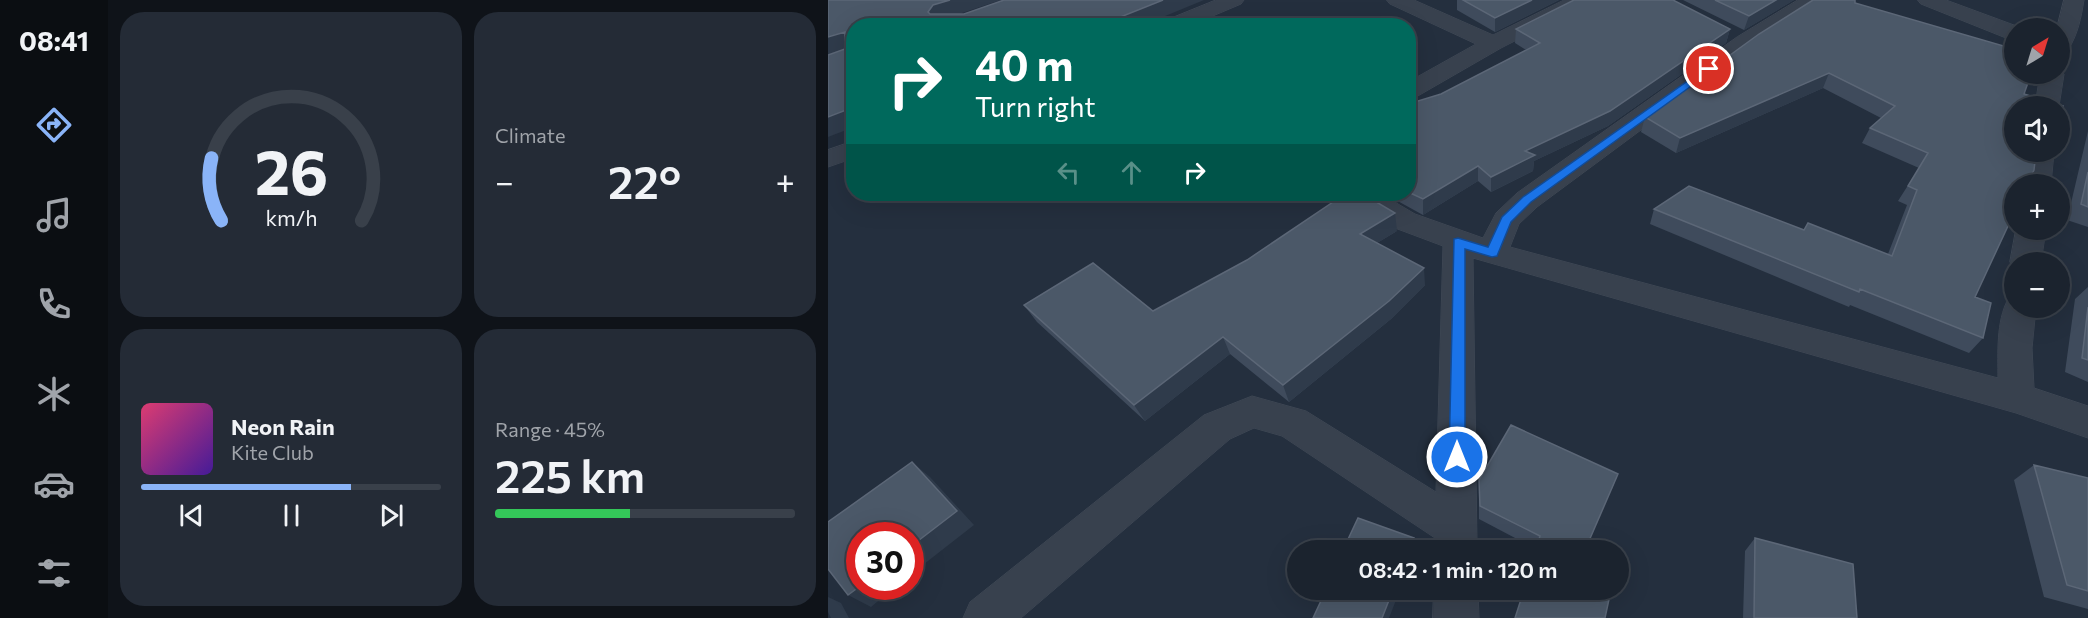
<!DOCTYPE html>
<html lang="en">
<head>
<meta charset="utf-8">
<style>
	:root { --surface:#1b232e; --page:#242b36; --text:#f1f3f6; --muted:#a0a4aa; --line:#39404a; --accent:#8ab4f8 }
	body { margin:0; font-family:Commissioner,sans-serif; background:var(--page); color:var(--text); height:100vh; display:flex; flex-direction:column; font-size:22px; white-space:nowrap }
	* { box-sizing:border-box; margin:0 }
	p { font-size:20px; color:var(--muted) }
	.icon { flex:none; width:33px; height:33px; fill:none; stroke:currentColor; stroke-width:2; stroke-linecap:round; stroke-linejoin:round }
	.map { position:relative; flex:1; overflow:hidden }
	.panel { display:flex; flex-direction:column; gap:12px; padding:12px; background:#0f1319; width:720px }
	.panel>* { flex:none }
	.top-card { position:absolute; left:18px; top:18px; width:570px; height:183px; border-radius:24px; box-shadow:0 6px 24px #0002,0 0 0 2px var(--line); background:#00695c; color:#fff; overflow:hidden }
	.needle { width:39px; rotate:38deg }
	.buttons { position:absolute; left:1176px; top:18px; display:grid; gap:12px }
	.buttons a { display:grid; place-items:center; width:66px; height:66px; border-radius:50%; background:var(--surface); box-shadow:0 6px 24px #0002,0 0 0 2px var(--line); font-size:30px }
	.speed { position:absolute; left:18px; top:522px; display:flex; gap:12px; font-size:30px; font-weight:700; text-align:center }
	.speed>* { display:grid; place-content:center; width:78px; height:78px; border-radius:50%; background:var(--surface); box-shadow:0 6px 24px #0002,0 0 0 2px var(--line); line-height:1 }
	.speed .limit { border:9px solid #d22; background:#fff; color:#111 }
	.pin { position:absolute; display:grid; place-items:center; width:51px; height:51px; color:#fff; margin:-26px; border:3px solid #fff; border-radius:50%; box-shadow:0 2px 6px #0007 }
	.me { position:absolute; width:66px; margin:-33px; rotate:0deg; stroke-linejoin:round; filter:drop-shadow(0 0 4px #0008) }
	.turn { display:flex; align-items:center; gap:21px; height:126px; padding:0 30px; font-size:27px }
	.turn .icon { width:78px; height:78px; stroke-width:2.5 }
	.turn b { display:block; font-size:42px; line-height:51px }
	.lanes { display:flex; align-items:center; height:57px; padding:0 30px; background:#0003; justify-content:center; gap:30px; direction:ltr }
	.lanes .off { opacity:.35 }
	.big { font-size:45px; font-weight:600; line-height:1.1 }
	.panel .tile { flex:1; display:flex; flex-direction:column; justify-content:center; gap:9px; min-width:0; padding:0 21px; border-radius:24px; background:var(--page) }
	.panel .dial { align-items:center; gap:0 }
	.dial svg { height:156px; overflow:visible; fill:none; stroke:var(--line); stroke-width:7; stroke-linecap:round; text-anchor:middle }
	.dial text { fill:var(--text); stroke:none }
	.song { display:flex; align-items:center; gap:18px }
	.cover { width:72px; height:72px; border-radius:9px; background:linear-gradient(135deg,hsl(340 70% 55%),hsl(260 70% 35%)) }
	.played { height:6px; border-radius:3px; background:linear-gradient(90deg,var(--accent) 70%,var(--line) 70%) }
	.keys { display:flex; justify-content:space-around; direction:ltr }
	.heat { display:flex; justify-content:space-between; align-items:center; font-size:33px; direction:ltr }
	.charge { height:9px; border-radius:4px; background:linear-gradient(90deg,#34c759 45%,var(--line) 0) }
	.panel .tiles { flex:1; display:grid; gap:12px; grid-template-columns:repeat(2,1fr) }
	.trip { position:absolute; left:459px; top:540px; width:342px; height:60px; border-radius:30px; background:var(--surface); box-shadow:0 6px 24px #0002,0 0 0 2px var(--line); font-weight:600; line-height:60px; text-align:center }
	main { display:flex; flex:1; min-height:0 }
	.tabs { display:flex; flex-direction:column; width:108px; justify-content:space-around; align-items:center; background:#0b0e12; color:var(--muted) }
	.tabs .icon { width:42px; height:42px }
	.tabs .selected { color:var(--accent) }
	.tabs b { font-size:27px; color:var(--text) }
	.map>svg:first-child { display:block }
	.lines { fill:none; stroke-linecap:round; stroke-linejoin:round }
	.minor-casing { stroke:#414a57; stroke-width:1 }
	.minor { fill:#38414e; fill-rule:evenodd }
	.wall { fill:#3f4b5c }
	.shaded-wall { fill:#2f3b4b }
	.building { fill:#4b5868; stroke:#5c6777; stroke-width:1.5 }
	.route { fill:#1a73e8; stroke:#114b97; stroke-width:1.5 }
</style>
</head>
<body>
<main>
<nav class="tabs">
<b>08:41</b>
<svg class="icon selected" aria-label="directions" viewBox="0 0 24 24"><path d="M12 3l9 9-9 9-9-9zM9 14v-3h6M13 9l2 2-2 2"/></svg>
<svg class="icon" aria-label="music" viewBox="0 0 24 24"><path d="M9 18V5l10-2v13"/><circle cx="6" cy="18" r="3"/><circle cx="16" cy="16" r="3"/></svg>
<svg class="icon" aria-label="phone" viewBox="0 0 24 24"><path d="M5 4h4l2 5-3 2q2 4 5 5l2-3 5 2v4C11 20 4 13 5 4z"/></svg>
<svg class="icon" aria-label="climate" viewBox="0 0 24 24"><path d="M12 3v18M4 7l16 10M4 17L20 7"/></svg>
<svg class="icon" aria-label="car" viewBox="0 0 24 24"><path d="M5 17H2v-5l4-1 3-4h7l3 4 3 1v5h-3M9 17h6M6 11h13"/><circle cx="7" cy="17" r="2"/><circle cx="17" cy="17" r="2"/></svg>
<svg class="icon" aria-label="filters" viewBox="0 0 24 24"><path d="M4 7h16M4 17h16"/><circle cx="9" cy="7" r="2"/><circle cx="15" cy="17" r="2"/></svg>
</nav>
<section class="panel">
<div class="tiles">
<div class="tile dial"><svg viewBox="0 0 100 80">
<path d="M14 69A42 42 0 1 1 86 69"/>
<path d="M14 69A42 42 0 0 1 9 37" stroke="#8ab4f8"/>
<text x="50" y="56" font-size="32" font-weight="700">26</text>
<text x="50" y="72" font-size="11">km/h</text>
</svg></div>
<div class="tile"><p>Climate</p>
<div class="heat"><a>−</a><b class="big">22°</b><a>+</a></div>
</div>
<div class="tile">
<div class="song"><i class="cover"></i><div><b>Neon Rain</b><p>Kite Club</p></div></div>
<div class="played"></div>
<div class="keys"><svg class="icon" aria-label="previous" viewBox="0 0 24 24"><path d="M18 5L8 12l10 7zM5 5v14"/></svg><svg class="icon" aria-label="pause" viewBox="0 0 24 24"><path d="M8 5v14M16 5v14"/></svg><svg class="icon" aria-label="next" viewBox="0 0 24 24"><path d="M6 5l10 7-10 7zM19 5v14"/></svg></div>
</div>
<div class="tile"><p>Range · 45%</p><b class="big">225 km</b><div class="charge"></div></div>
</div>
</section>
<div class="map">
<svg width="1260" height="618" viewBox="0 0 1260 618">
	<rect width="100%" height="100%" fill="#242f3e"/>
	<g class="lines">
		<defs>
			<path id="minor" d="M388,0H416L413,4L361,26H331L334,22Z
				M559,0H586L665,35L736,0H762L759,4L673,48L588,97L580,99V82L648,44L562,4Z
				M970,0H994L991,4L925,47L709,207L691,224L682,247L1170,378C1170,353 1168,322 1180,299L1186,297V308H1208L1204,348L1206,388L1260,406V438L1188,413L645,258L649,546L648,550H608L607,538L454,436L426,428L402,439L193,618H135L142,602L376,415L424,396L478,411L608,492L615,246L567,228L523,200L519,194H553L587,214L655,238L668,213L689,193L909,37Z
				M1090,0H1118L1194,28H1186V39L1178,38L1093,4Z
				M1236,0H1256C1253,18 1250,34 1240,50L1232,52V28H1229Z
				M1232,69L1236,74L1231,106H1207L1212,74H1232Z
				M26,141V158L0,167V150Z
				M1200,152H1226L1223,184H1195Z
				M1188,230H1218L1213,262H1186V269L1182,262Z
				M606,590H650L651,618H605Z"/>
		</defs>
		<use href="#minor" class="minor-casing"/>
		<use href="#minor" class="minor"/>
	</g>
	<path class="wall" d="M629,0H731L667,32L629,10Z
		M855,0H966L916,30Z
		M1027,3L1186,106L1147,297L1155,338L1141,353L1022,305L1021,307L822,224L826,209L976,230L1060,254L1079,205L1070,201L1091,168L1034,143L1042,128L1053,118L995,88L848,153L813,132L817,117Z
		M688,29H902L898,43L780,126L706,161L705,171L663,192L650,181L595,215L557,194H580V104L613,94L698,50L687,43Z
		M1260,131V227L1239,220Z
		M569,231L549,243L597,285L563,319L461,402L402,354L317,421L209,322L196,305L325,311Z
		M1260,287V382L1237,372L1247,299Z
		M1206,465L1260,478V609L1216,597L1186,480Z
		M790,474L784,489L708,549L651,519V480Z
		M927,538L1029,618H915L917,551Z"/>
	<path class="shaded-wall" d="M122,0H173L113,20L109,26L100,12L105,5Z
		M335,0H376L313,26H270Z
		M704,0H731L667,32V18Z
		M948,0H966L916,30L921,16Z
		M902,29L898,43L780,126L706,161L705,171L663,192V177L697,151Z
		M17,32L26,48L0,55V37Z
		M1001,73L995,88L848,153L852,138Z
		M26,107V127L0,137V117Z
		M650,166V181L595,215V199Z
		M567,213L569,231L534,252L532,234Z
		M596,268L597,285L563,319L461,402L455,385Z
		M395,337L402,354L317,421L306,405Z
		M84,462L102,477L146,525L82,575Z
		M586,538L587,550H580Z
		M32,586H68L43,607L20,595Z
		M565,590H572L561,618H554Z
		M0,597L13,603L21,618H3L0,612Z"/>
	<path class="building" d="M0,0H122L105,5L100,12L102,14H136L176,0H335L270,26H26V107L0,117V55L17,49V32L0,37Z
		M635,0H704L667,18Z
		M746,0H845L902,29L782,111L697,151L707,155L663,177L650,166L595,199L580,192V104L613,94L712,43L688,29Z
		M887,0H948L921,16Z
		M985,0H1027V3L1186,49V74H1203L1196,94L1235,106L1232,115V106H1186V152H1208L1206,170L1199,184H1186V213L1147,297L1163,303L1155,338L1032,289L1031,292L826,209L861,186L976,230L980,223L1064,256L1089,190L1080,186L1100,153L1042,128L1067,106L1001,73L852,138L817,117L931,34Z
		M1260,172V207L1253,204Z
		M517,194H535L567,213L532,234L596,268L561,301L455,385L395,337L306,405L196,305L265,263L325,311L419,260Z
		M1260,307V360L1254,358Z
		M683,425L790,474L757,550H708L712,536L652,506L651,480Z
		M84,462L129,511L82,547V536H32V586L20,595L0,569V522Z
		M1206,465L1260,478V591L1239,585Z
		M530,518L586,538L580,550H515Z
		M927,538L1025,564L1029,618H926Z
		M498,590H565L554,618H485Z
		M696,590H783L777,618H687Z"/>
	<path class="route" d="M881,66L886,69L884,71L703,202L683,222L669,256L664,257L637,249V457L634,462L629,464L623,462L621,457L626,239L630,238L660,247L674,217L695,197Z"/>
</svg>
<div class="buttons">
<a><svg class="needle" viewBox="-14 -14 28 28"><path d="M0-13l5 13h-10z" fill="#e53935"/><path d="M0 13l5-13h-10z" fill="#a0a4aa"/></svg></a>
<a><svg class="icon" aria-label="sound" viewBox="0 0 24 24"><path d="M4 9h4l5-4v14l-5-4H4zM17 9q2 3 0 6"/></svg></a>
<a>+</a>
<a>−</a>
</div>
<div class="speed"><div class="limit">30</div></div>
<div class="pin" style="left:881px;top:69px;background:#d93025"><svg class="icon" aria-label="arrive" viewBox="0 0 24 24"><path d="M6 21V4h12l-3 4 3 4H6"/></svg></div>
<svg class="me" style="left:629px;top:457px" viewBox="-20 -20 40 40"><circle r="17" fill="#1a73e8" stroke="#fff" stroke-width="3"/><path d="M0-11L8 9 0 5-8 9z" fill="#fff"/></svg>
<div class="trip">08:42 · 1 min · 120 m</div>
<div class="top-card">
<div class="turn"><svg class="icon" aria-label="right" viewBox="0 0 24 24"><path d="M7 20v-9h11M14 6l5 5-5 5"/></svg><div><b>40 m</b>Turn right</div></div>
<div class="lanes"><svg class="icon off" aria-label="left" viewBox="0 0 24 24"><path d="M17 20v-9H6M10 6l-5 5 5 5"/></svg><svg class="icon off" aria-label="ahead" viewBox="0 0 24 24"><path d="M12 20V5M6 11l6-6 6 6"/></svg><svg class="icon" aria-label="right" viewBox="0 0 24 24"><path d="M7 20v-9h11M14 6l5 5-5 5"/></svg></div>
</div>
</div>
</main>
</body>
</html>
